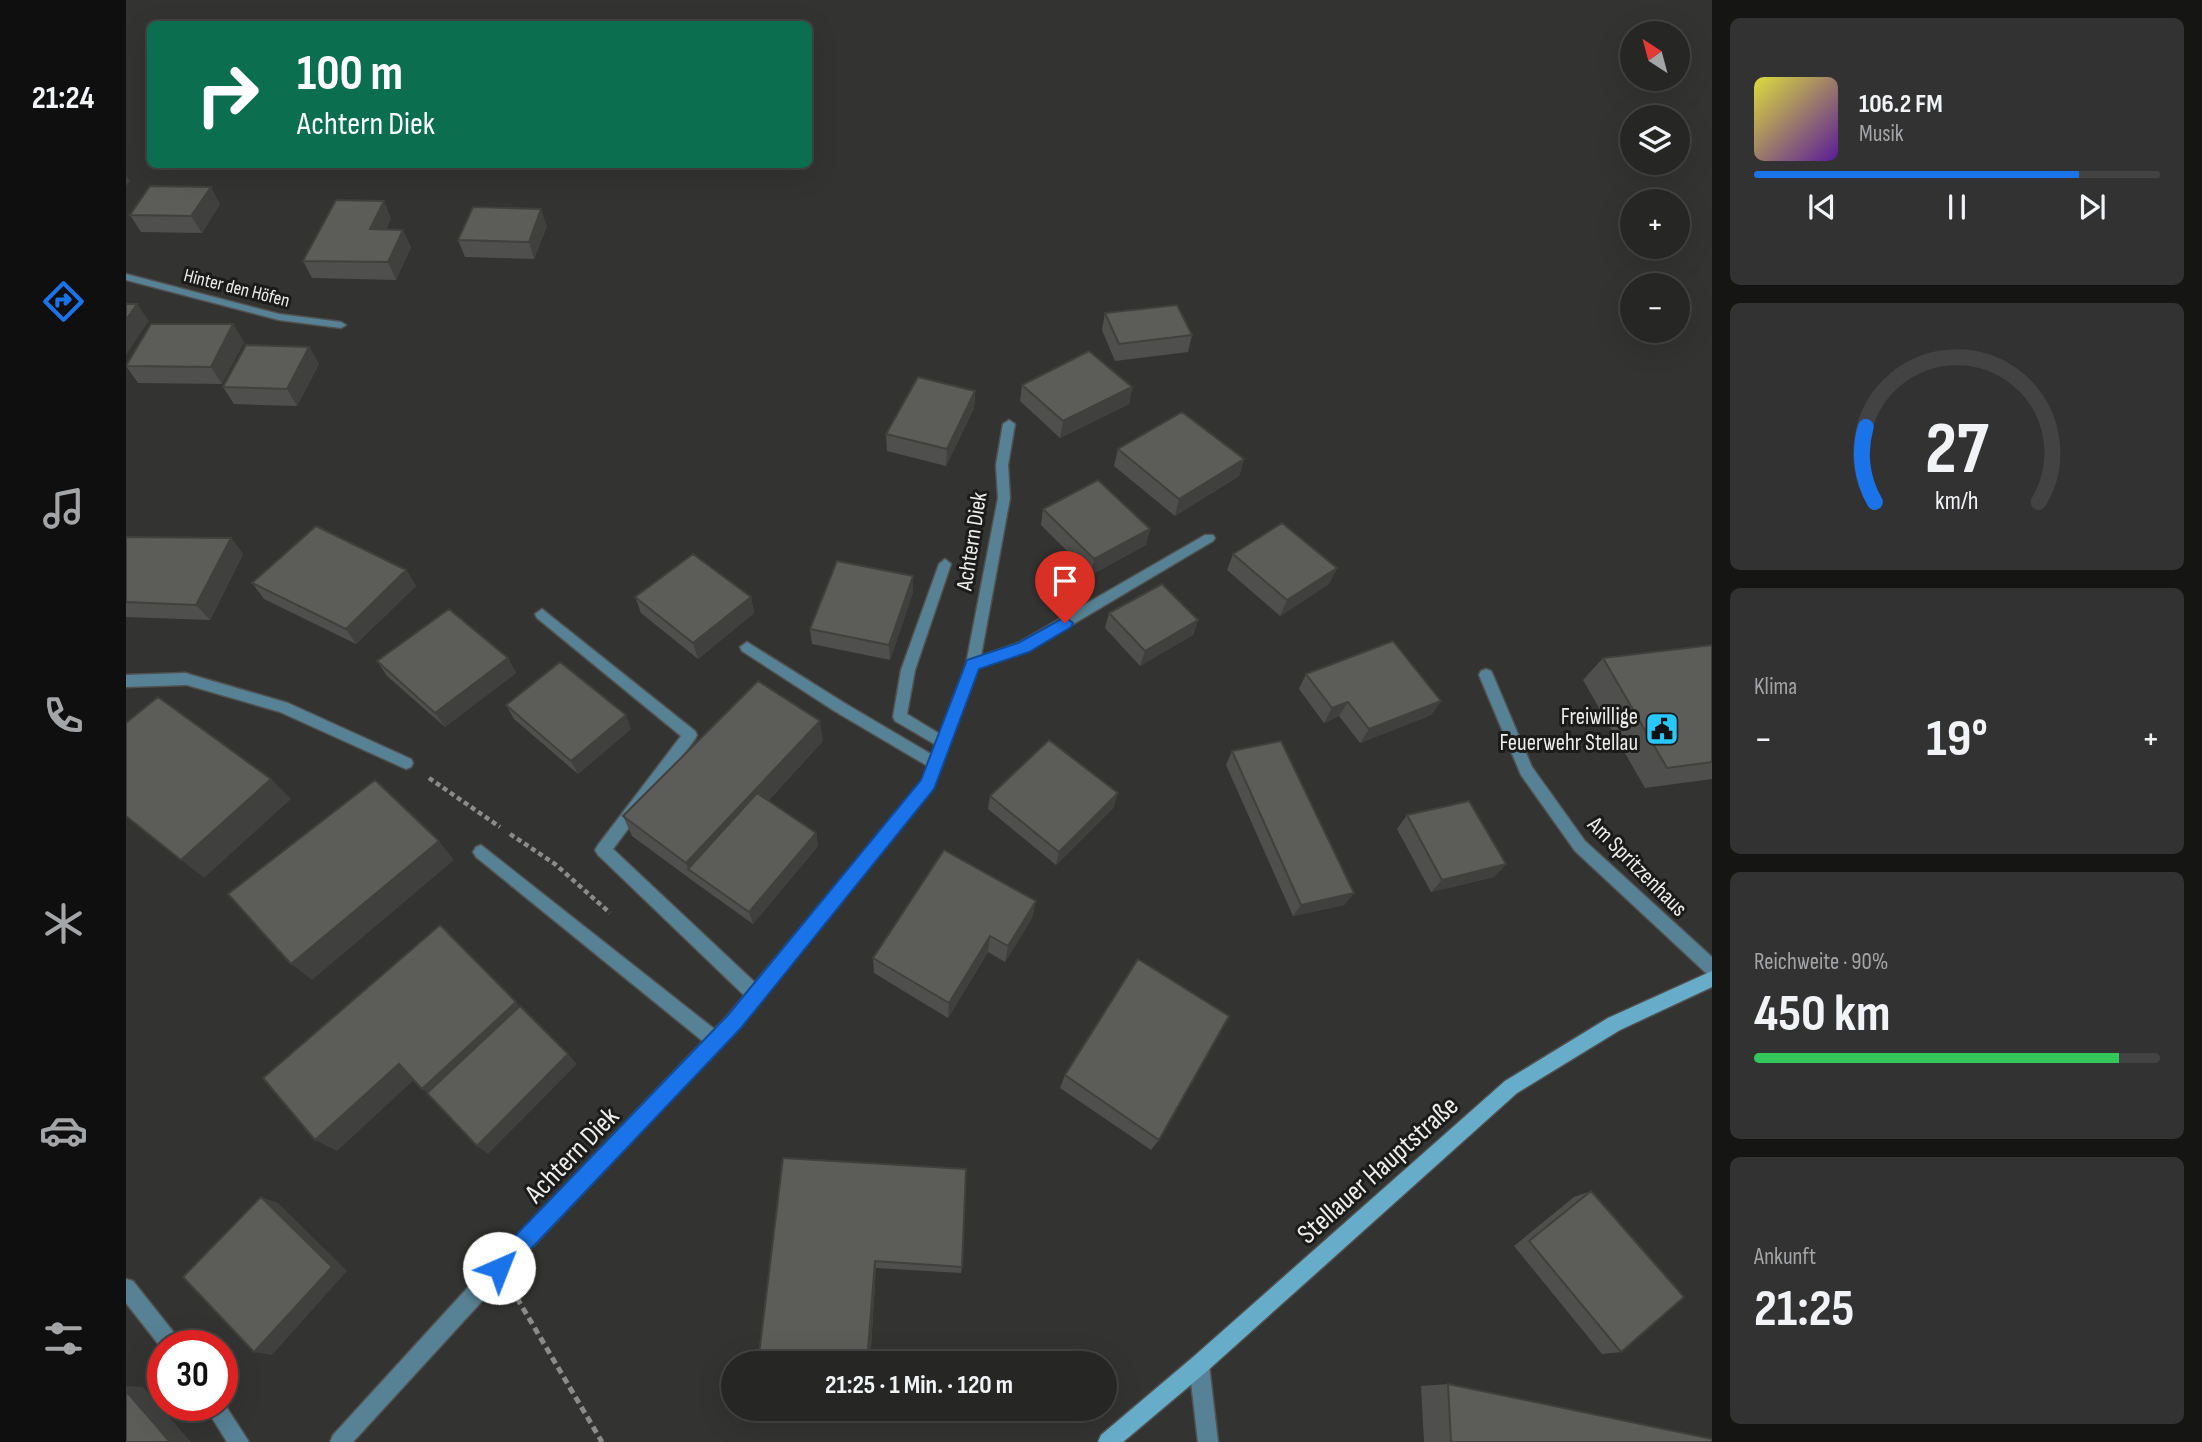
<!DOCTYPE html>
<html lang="de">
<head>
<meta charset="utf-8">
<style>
	:root { --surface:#262625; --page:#323232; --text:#f1f3f6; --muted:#a4a5a7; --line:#424342; --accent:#1a73e8 }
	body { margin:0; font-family:"Sofia Sans Condensed",sans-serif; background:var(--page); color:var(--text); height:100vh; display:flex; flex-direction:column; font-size:26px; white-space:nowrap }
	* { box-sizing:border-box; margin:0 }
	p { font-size:23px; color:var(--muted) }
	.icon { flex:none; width:38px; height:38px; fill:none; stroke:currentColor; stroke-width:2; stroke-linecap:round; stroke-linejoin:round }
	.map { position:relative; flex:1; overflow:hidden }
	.panel { display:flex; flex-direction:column; gap:18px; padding:18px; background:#151514; width:490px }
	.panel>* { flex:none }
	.top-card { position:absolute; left:21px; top:21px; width:665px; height:147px; border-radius:10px; box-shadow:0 7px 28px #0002,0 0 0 2px var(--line); background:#0b6e4f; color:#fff; overflow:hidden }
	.needle { width:46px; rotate:324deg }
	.tools { position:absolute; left:1494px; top:21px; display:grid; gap:14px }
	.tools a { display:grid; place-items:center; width:70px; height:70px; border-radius:50%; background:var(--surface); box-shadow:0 7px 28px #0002,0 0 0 2px var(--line); font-size:35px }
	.speed { position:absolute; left:21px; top:1330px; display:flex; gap:14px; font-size:35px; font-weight:700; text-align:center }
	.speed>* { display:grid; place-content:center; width:91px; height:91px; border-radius:50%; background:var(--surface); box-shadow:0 7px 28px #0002,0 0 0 2px var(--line); line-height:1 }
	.speed .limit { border:10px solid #d22; background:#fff; color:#111 }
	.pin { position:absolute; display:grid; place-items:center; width:60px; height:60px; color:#fff; margin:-72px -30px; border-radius:50% 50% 50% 0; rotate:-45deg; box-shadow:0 0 7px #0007 }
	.pin .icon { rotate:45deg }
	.me { position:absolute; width:77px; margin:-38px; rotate:44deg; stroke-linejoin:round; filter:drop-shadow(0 0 5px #0008) }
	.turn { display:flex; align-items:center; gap:24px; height:147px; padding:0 35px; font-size:32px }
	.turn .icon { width:91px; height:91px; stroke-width:2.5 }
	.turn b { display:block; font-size:49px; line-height:60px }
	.big { font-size:52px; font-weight:700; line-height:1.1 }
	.panel .widget { flex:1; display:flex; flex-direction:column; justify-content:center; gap:10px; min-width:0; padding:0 24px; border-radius:10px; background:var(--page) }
	.panel .dial { align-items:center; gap:0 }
	.dial svg { height:182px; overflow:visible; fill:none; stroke:var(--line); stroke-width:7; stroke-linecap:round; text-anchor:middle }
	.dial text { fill:var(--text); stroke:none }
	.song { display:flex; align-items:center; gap:21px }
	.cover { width:84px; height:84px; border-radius:10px; background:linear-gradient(135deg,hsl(60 70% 55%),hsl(270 70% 35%)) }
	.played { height:7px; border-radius:4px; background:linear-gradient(90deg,var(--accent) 80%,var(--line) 80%) }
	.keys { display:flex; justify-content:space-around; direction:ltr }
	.heat { display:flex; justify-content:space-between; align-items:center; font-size:38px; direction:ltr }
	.charge { height:10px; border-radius:5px; background:linear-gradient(90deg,#34c759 90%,var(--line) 0) }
	.trip { position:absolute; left:595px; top:1351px; width:396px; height:70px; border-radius:35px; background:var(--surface); box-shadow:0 7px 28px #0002,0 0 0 2px var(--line); font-weight:700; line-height:70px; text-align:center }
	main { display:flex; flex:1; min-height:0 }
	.dock { display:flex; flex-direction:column; width:126px; justify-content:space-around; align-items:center; background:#0f0f0f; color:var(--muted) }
	.dock .icon { width:49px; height:49px }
	.dock .on { color:var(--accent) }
	.dock b { font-size:32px; color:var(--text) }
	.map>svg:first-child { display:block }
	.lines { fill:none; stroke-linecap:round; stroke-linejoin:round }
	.lane-casing { stroke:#51514f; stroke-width:3 }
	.street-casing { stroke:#51514f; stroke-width:3 }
	.secondary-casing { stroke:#51514f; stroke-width:3 }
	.path-far1 { stroke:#8b8b89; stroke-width:4.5; stroke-dasharray:5 3.5; stroke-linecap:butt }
	.path { stroke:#8b8b89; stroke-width:5; stroke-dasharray:7 4.5; stroke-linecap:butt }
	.lane { fill:#578194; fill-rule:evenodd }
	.street { fill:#578194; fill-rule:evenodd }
	.secondary { fill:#67adca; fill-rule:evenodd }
	.wall { fill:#4f4f4d }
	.shaded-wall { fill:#40403e }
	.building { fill:#5c5c59; stroke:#40403e; stroke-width:2 }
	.route { fill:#1a73e8; stroke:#114b97; stroke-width:2 }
	.labels { text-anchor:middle; stroke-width:6; stroke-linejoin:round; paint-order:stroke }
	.far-street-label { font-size:19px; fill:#ededec; stroke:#1b1b1a }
	.street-label { font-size:23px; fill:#ededec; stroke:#1b1b1a }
	.poi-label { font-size:23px; fill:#ededec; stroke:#1b1b1a; text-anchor:end }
	.near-street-label { font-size:28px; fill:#ededec; stroke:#1b1b1a }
</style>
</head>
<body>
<main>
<nav class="dock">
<b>21:24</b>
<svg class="icon on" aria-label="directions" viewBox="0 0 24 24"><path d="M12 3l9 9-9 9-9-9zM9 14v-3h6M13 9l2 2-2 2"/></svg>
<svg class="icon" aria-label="music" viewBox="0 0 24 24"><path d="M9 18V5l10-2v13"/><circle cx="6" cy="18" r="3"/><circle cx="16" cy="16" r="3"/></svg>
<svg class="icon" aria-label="phone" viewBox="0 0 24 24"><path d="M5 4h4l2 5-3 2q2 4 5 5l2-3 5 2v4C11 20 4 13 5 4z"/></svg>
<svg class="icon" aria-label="climate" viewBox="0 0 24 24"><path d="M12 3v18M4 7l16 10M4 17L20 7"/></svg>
<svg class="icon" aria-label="car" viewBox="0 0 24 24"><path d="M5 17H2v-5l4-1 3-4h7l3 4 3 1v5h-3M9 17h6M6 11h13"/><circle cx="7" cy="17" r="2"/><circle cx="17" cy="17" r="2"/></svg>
<svg class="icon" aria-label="filters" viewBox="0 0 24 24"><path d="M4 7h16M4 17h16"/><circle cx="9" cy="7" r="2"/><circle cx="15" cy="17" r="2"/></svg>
</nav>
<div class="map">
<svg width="1586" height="1442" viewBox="0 0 1586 1442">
	<rect width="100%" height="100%" fill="#333331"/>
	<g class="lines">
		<defs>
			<path id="lane" d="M883,420L889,424L882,465L884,498L855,656L892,643L1079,535H1087L1089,538L1087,541L902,651L847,669L842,668L840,664L872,498L870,465L877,424Z
				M819,559L825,564L789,670L781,714L822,739L824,743L822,747L817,749L769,721L767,717L775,670L813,564Z
				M416,609L569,731L571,735L569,739L487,849L636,989L638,995L636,1001L630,1003L624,1001L472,855L469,850L472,845L555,736L411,618L409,614Z
				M621,642L720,704L815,760L817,764L815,768L810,770L805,768L710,712L616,651L614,647Z
				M59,673L162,703L285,759L287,763L285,767L280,769L154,712L54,683L52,679L54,675Z
				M355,845L596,1035L598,1041L596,1047L590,1049L584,1047L350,857L347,852L350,847Z
				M0,1279L7,1281L53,1339L55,1346H37V1350L0,1303Z
				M96,1400L123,1442H101L78,1405H96Z"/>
			<path id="street" d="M0,274L153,314L215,322L220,325L215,328L153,320L0,280Z
				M847,659L852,660L854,664L807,788L614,1027L380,1275L227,1442H204L207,1435L366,1261L602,1015L796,781L840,664L842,660Z
				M1360,669L1365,671L1367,675L1406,767L1459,841L1586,957V976L1580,973L1449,851L1395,775L1353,675L1355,671Z
				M59,673L64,675L66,679L64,683L59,685L0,687V675Z
				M1073,1355L1080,1358L1083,1365L1092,1442H1072L1063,1365L1066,1358Z"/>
			<path id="secondary" d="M1586,971V987L1494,1030L1391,1093L1080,1372L997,1442H972L975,1435L1066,1358L1379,1081L1482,1018Z"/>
		</defs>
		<use href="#lane" class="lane-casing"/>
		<use href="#street" class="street-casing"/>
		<use href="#secondary" class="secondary-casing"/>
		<path class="path-far1" d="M303,778L374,827
			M384,834L429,864L484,913"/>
		<path class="path" d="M391,1298L476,1442"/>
		<use href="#lane" class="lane"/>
		<use href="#street" class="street"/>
		<use href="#secondary" class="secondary"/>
	</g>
	<path class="wall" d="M94,204L76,233L15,232L4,215Z
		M265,218L260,230L285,247L270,280L186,278L177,261Z
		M421,226L408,259L339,257L332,240Z
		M979,313L1066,335L1062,352L989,361L976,330Z
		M118,342L96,384L12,383L0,366Z
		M183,347L193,364L171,406L108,404L97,387Z
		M896,385L1006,387L1003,404L934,438L894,401Z
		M849,391L848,408L820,466L761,451L760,434Z
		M992,449L1118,459L1113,476L1049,516L988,466Z
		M917,509L1020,545L965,575L915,525Z
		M0,537L105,538L117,554L84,620L0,617Z
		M1107,554L1211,568L1203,584L1154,616L1101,570Z
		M280,570L290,586L230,644L138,599L126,583Z
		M787,576V592L764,660L686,644L684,629Z
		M509,597H625L628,613L572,659L515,613Z
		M983,613L1072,620L1067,635L1014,666L979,628Z
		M1586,645V779L1519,788L1457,680L1477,658Z
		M382,658L390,673L319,727L261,676L251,661Z
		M1180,674L1315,701L1305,715L1234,743L1213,716L1198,723L1173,689Z
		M380,705L505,729L452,774L388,719Z
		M697,741L642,801L690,833L692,846L627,924L567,881L506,836L497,816Z
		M1106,751L1228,893L1218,905L1167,916L1100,765Z
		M864,796L988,807L930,865L862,809Z
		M1281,815L1380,864L1368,877L1305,892L1271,829Z
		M910,901L906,918L879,962L862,952L822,1018L748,973L747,958Z
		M939,1075L1033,1140L1025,1150L934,1088Z
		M657,1158L836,1267L835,1273L750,1268L744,1363H632Z
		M1465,1191L1495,1352L1476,1354L1388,1246L1448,1197Z
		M1322,1384L1586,1442H1298L1295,1386Z"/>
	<path class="shaded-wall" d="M0,175L4,181L0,186Z
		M85,187L94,204L76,233L65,216Z
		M258,201L265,218L252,247L244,229Z
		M415,209L421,226L408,259L403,242Z
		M277,230L285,247L270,280L262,262Z
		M11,304L23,321L0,355V320Z
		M107,324L118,342L96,384L85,367Z
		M183,347L193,364L171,406L161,389Z
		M1006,387L1003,404L934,438L937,421Z
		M849,391L848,408L820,466L821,449Z
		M1118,459L1113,476L1049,516L1053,499Z
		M1024,529L1020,545L965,575L968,559Z
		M105,538L117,554L84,620L70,605Z
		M1211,568L1203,584L1154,616L1161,600Z
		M280,570L290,586L230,644L220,629Z
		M787,576V592L764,660L763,645Z
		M625,597L628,613L572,659L567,643Z
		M1072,620L1067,635L1014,666L1019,651Z
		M382,658L390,673L319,727L309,713Z
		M1315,701L1305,715L1234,743L1243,729Z
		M1222,702L1213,716L1198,723L1206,708Z
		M500,715L505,729L452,774L445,761Z
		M694,721L697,741L572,876L562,869L567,881L560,863Z
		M145,779L165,799L78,878L55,860Z
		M992,793L988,807L930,865L933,852Z
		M690,833L692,846L627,924L623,912Z
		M313,841L328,860L186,980L165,964Z
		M1380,864L1368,877L1305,892L1316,880Z
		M1228,893L1218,905L1167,916L1175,905Z
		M910,901L906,918L879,962L882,946Z
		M864,936L862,952L822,1018L823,1003Z
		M390,1002L403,1016L313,1101L296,1089Z
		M442,1054L451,1064L362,1154L351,1146Z
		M273,1064L291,1077L211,1151L189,1140Z
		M135,1197L152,1203L221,1271L146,1355L128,1352Z
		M749,1261L750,1268L744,1363H741Z
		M0,1386L17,1387L65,1442H44L0,1391Z"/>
	<path class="building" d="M24,186L85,187L65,216L4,215Z
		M210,200L258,201L244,229L277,230L262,262L177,261Z
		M347,207L415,209L403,242L332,240Z
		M0,304H11L0,320Z
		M1051,305L1066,335L993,344L979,313Z
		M25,324H107L85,367L0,366Z
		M120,345L183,347L161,389L97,387Z
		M963,351L1006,387L937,421L896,385Z
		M792,377L849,391L821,449L760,434Z
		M1056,412L1118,459L1053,499L992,449Z
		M972,480L1024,529L968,559L917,509Z
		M1156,523L1211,568L1161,600L1107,554Z
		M190,526L280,570L220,629L126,583Z
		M0,537L105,538L70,605L0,602Z
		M567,554L625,597L567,643L509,597Z
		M711,561L787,576L763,645L684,629Z
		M1036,584L1072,620L1019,651L983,613Z
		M323,609L382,658L309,713L251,661Z
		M1267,641L1315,701L1243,729L1222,702L1206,708L1180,674Z
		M1586,645V762L1541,768L1477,658Z
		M434,662L500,715L445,761L380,705Z
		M632,681L694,721L560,863L497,816Z
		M32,697L145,779L55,860L0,816V723Z
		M923,740L992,793L933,852L864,796Z
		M1155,741L1228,893L1175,905L1106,751Z
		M249,780L313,841L165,964L102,894Z
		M631,793L690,833L623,912L562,869Z
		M1343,801L1380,864L1316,880L1281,815Z
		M818,850L910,901L882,946L864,936L823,1003L747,958Z
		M314,925L390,1002L296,1089L273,1064L189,1140L137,1078Z
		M1012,959L1103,1016L1033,1140L939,1075Z
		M394,1006L442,1054L351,1146L301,1093Z
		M657,1158L840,1169L836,1267L749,1261L741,1363H632Z
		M1465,1191L1558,1297L1495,1352L1403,1241Z
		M135,1197L206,1267L128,1352L57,1277Z
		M1322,1384L1586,1439V1442H1325Z
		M0,1391L44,1442H0Z"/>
	<path class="route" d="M939,617L947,623L945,627L903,652L853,669L808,789L615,1028L380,1275L373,1279L365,1275L362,1268L365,1261L602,1015L795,780L841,660L892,643Z"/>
	<defs>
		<symbol id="civic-square" viewBox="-11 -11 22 22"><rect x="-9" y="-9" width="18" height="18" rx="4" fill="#28c8ff" stroke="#1b1b1a"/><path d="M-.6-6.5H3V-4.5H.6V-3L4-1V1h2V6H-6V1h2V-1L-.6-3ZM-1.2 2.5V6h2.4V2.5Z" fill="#111"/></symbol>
	</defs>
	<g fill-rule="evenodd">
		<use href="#civic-square" x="1517" y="710" width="38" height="38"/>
	</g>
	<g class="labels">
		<g class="far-street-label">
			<text transform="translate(111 287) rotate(14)" y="7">Hinter den Höfen</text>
		</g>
		<g class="street-label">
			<text transform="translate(845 541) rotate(-81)" y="8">Achtern Diek</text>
			<text transform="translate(1512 866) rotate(45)" y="8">Am Spritzenhaus</text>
		</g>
		<g class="poi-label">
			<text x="1512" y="724">Freiwillige<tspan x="1512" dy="26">Feuerwehr Stellau</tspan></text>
		</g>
		<g class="near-street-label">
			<text transform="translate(445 1154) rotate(-46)" y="10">Achtern Diek</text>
			<text transform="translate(1251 1169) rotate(-42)" y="10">Stellauer Hauptstraße</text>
		</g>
	</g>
</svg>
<div class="tools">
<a><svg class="needle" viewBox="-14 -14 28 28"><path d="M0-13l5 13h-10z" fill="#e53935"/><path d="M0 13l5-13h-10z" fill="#a4a5a7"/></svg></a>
<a><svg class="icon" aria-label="layers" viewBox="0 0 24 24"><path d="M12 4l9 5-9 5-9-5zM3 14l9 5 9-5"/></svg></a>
<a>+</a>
<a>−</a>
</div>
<div class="speed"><div class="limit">30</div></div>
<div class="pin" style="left:939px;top:623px;background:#d93025"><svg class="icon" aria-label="arrive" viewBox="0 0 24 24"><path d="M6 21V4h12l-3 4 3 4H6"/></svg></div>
<svg class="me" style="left:373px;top:1268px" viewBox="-20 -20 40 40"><circle r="19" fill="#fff"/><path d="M0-13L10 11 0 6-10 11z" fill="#1a73e8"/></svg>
<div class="trip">21:25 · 1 Min. · 120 m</div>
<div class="top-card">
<div class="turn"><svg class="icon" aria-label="right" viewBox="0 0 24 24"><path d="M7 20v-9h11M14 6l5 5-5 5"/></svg><div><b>100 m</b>Achtern Diek</div></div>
</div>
</div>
<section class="panel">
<div class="widget">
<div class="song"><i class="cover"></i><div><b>106.2 FM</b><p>Musik</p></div></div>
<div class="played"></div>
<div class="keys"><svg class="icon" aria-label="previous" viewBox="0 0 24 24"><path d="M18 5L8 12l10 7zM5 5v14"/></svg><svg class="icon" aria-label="pause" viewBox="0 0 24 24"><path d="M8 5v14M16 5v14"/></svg><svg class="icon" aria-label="next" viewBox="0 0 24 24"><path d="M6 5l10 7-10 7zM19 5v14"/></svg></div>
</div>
<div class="widget dial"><svg viewBox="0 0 100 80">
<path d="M14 69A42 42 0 1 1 86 69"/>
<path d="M14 69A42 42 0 0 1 10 36" stroke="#1a73e8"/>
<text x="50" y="56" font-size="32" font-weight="700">27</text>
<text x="50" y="72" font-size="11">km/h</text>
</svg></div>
<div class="widget"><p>Klima</p>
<div class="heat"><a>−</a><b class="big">19°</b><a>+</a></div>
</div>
<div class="widget"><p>Reichweite · 90%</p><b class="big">450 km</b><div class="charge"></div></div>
<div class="widget"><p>Ankunft</p><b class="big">21:25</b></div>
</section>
</main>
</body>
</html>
